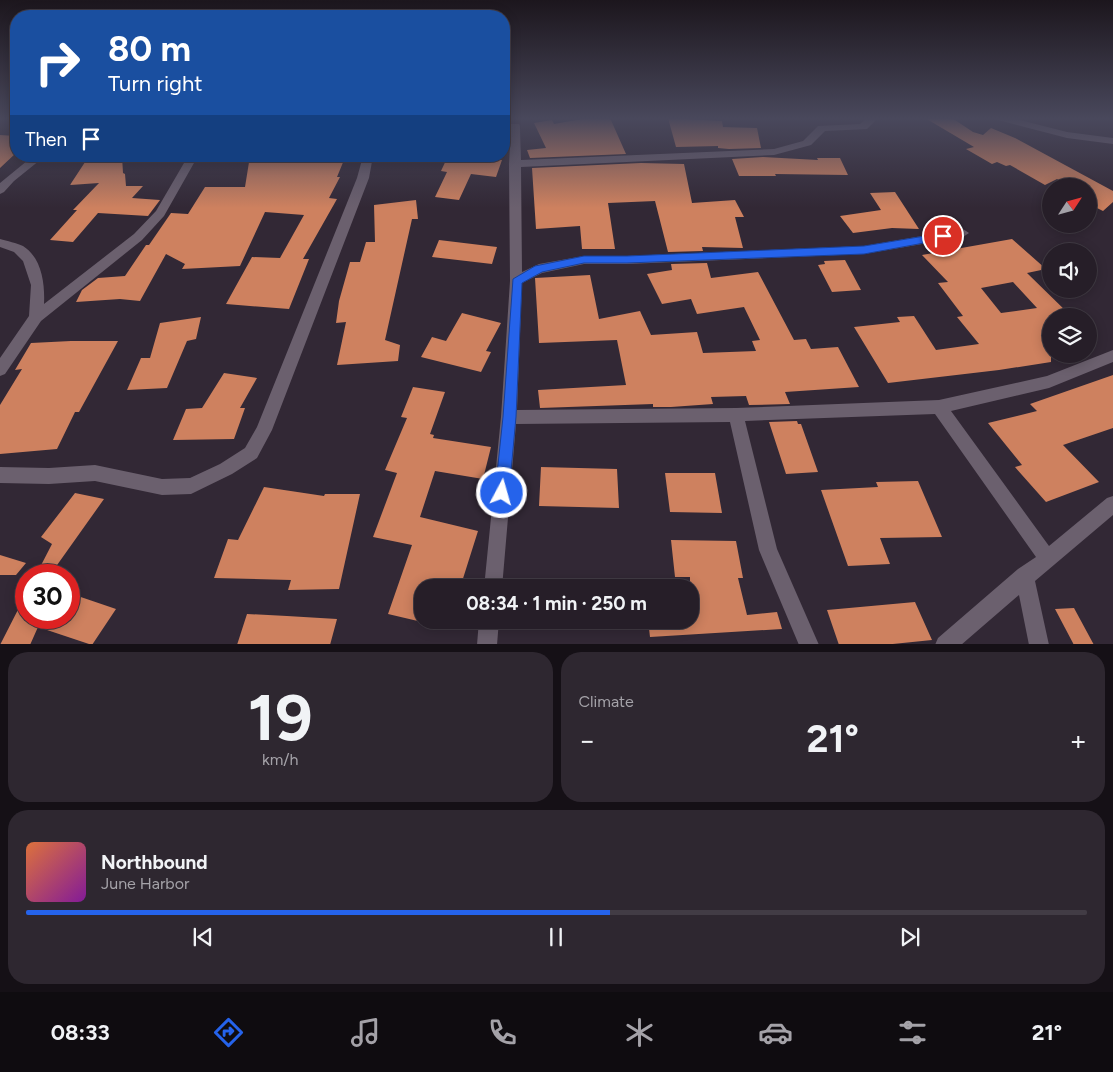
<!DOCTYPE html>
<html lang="en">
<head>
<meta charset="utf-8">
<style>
	:root { --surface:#261e28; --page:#2e2730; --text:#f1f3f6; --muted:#a4a2a8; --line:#423c45; --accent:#2563eb }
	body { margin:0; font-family:Figtree,sans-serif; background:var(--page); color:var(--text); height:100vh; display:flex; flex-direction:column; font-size:19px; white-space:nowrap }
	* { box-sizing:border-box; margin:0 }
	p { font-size:16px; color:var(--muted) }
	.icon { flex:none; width:28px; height:28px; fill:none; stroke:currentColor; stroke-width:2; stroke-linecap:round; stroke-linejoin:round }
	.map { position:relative; height:644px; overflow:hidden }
	.sheet { display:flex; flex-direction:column; gap:8px; padding:8px; background:#151016; flex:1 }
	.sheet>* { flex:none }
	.hud { position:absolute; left:10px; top:10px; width:500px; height:152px; border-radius:20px; box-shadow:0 2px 12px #0003,0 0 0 1px var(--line); background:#1a4fa0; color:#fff; overflow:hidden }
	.needle { width:32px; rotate:54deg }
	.buttons { position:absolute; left:1042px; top:178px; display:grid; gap:10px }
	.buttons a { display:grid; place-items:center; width:55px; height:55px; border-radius:50%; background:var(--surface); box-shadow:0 2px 12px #0003,0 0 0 1px var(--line); font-size:25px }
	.speed { position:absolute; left:15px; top:564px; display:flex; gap:10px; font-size:25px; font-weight:700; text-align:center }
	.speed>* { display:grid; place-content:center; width:65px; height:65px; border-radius:50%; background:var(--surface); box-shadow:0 2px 12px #0003,0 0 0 1px var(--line); line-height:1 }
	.speed .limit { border:8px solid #d22; background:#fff; color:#111 }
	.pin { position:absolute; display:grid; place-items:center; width:42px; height:42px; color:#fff; margin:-21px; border:2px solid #fff; border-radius:50%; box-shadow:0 1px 5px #0007 }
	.me { position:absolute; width:55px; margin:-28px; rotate:6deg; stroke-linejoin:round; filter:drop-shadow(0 0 4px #0008) }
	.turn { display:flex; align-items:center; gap:18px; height:105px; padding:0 15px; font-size:22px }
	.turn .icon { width:65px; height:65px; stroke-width:2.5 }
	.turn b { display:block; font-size:35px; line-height:42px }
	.then { display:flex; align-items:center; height:48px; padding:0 15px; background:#0003; gap:10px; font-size:19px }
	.big { font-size:38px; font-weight:700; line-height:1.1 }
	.sheet .widget { flex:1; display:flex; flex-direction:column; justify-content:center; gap:8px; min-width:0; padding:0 18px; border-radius:20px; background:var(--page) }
	.sheet .dial { align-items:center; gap:0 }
	.dial b { font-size:65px; line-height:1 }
	.song { display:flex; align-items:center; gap:15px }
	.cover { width:60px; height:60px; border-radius:8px; background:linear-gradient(135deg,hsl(20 70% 55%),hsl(290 70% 35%)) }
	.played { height:5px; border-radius:2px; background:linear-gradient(90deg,var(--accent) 55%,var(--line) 55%) }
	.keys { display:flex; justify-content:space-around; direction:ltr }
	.heat { display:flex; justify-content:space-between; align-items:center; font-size:28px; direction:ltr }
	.sheet .tiles { flex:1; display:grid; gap:8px; grid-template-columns:1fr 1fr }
	.widget:last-child { grid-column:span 2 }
	.trip { position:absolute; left:414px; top:579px; width:285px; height:50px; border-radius:20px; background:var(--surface); box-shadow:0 2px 12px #0003,0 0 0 1px var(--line); font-weight:700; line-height:50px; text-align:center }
	.dock { display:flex; height:80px; justify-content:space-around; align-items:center; background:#0f0c10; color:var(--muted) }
	.dock .icon { width:35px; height:35px }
	.dock .on { color:var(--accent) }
	.dock b { font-size:22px; color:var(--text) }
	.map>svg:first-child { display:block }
	.building { fill:#ce815f; fill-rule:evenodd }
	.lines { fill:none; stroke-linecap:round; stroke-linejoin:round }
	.minor { fill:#6b606e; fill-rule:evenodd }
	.route { fill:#2563eb; stroke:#184099 }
</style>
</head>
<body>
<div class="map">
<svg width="1113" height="645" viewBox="0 0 1113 645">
	<rect width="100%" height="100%" fill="#322835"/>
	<path class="building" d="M610,118L626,154L530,158L527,150L546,148L534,123L552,120L554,124L582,119Z
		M668,118L722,121L723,127L757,128L761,148L729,149L718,148V146L676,147Z
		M925,118H952L973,132L983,135L991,128L1015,138L1113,191V202L1103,211L1089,204V186H1069L1057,179L1045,185L1010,165L1006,166L997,162L992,164L966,149L974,147Z
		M0,135L16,136V153L0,168Z
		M89,156H122L123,173L125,174L126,186H143L132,198L160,200L148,216L98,213L73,242L50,240L77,210H73L99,183L70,185Z
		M250,156H328V160H344L337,177H340L329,198L337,199L303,259H309L289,309L226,304L252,257L280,258L304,215L265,212L240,266L182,269L185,264L166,254L140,301L120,299L76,302L82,290L98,278L125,276L146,245H149L171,213L188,214L205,187H245Z
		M448,156H455L502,160L496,177L471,174L459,200L435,197L447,172L441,171Z
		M763,157L818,160L817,158H840L848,175L775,174L776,176H739L732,159Z
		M641,163L684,164L692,203L735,200L744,217H735L743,248L702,247L703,251L668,252L655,201L608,203L615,249H582L580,226L536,229L532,168Z
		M895,192L919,229L892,228L853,233L840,216L881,210L870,193Z
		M416,200L418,219H412L385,340L400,345L398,361L337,365L346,322L336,323L339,301L350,262H360L366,242H375L374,205Z
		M1012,239L1046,269L1027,273L1071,316H1051V362L999,370L888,383L854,327L900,322L897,317L914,316L936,350L979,344L957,317L963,316L938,283L948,282L922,255ZM1013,282L1037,308L1001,313L981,288Z
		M439,240L497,247L492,264L432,257Z
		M845,260L861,290L832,292L818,265L825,264L824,261Z
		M707,263L711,278L758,272L794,340L806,339L811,349L838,347L859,387L785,392L790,404L749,405L746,396L711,397L713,404L671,407H653V404L540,408L538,390L626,385L617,340L539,343L535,278L590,275L599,319L640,311L651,335L697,332L703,353L756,351L752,341L760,340L744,307L697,314L691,299L662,304L647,274L672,270L671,264Z
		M462,313L501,323L486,351L491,352L481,372L421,357L432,337L446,341Z
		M201,317L196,339L187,341L167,388L127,390L141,358H150L160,323Z
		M71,341H118L79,412H75L57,449L0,454V405L22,369L15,370L31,343Z
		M224,373L257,378L240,408H245L234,439L173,440L186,409L202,408Z
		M1113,375V428L1063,445L1099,482L1046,502L1015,467L1022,465L988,423L1037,411L1030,404Z
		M413,387L445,392L430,434L434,435L433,438L491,447L483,479L435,471L420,517L478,531L460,588H422V622L388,614L412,545L373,537L397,473L385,470L407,418L401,417Z
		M797,421L798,424H801L818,472L786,474L769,422Z
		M541,467L617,469L619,508L539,506Z
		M665,473H715L722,513L670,512Z
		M918,481L942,537L880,538L890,564L848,566L821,490L878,487L876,482Z
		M264,487L324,496L325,494H360L339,589L288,590L291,580L214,578L228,539L238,540Z
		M75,493L104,499L50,575H36L52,544L41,537Z
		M671,540L736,541L743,578H738L747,615L777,612L782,629L650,637L648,620H690V577H675Z
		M0,555L26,563L16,575H0Z
		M69,593L116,609L92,645L38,627L30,645H0L26,594V618H69Z
		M915,602L932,640L883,645H839L827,610Z
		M1074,608L1094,645H1074L1055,609Z
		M247,614L287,616L337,619L330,645H237Z"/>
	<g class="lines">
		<path class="minor" d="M867,118H878L867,129L825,131L811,145L774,155L521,167L522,272L539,264L584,256H627L864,246L963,229L969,233L963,237L864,254L627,264H584L542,273L522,283L517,410L736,408L939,400L1047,376L1113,350V362L1049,388L951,411L1049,546L1107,498L1113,496V515L1035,581L1049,645H1029L1019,595L961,645H935L938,638L1018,569L1036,557L935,414L745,421L777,549L819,645H799L759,550L730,422L516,424L502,588H484L501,417L510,281L509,164L511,124H519L520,126L521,160L774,149L803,141L818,126L860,124Z
			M996,118H1012L1067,132L1113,138V144L1067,138L998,120Z
			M33,156H45L14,181L4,192L0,194V183Z
			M186,156H196L194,163L164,216L142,240L41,321L5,374L0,376V358L29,316L31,285L23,261L14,252L0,247V239C7,241 17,243 23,246C42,258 45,284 44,304L134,234L156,211L184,163Z
			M363,156H373L369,178L272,430L257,458L232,474L191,494L162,495L95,481L49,484L0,483V467L49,468L95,465L162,479L190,478L220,464L245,448L257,427L357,178Z
			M479,620H499L497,645H477Z"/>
	</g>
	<linearGradient id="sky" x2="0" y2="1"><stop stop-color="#1c161d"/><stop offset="0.57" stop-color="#49485c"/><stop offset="1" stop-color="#49485c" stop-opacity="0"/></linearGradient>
	<rect width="1113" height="208" fill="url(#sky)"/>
	<path class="route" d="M943,233L948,236L946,239L864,254L627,263H584L542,272L522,283L516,417L509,493L507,497L502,499L497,497L495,493L503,417L513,279L535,266L584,256H627L864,246Z"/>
</svg>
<div class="buttons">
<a><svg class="needle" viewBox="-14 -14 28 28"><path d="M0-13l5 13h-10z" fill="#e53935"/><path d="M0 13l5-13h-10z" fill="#a4a2a8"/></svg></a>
<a><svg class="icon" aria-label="sound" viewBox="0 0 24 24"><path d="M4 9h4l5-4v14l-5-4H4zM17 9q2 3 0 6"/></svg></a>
<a><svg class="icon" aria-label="layers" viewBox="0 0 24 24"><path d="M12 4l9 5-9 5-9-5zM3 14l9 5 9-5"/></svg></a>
</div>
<div class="speed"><div class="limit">30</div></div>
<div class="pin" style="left:943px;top:236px;background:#d93025"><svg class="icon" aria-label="arrive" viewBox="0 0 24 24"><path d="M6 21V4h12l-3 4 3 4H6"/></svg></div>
<svg class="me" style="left:502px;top:493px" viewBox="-20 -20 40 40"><circle r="17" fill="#2563eb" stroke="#fff" stroke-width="3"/><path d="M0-11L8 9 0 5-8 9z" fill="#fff"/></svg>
<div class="trip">08:34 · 1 min · 250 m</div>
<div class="hud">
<div class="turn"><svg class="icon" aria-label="right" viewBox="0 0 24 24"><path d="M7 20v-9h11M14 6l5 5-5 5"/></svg><div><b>80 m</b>Turn right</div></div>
<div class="then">Then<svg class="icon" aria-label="arrive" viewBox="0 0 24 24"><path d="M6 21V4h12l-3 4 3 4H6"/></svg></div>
</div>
</div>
<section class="sheet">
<div class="tiles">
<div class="widget dial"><b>19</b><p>km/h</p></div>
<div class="widget"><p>Climate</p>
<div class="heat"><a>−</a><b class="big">21°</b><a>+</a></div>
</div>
<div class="widget">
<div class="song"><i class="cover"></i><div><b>Northbound</b><p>June Harbor</p></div></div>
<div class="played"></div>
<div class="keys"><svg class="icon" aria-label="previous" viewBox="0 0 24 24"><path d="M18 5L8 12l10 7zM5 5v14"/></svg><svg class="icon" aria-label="pause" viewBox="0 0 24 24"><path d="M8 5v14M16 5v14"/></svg><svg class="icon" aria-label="next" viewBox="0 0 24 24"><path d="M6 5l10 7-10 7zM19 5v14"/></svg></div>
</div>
</div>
</section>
<nav class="dock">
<b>08:33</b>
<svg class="icon on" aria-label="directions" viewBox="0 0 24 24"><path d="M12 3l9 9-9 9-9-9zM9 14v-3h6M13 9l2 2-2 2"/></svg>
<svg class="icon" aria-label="music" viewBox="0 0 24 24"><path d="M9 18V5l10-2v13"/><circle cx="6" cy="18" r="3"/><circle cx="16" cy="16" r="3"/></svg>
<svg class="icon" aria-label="phone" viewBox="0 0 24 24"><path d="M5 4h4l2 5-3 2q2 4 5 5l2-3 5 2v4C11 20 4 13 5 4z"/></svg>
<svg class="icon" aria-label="climate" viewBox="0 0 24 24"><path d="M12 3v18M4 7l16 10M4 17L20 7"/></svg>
<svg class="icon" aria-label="car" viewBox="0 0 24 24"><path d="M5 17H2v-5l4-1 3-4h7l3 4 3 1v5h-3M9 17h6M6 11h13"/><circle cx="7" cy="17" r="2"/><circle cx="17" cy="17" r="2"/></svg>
<svg class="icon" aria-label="filters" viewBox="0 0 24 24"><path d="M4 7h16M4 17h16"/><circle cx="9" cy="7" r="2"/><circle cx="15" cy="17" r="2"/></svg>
<b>21°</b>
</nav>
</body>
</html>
